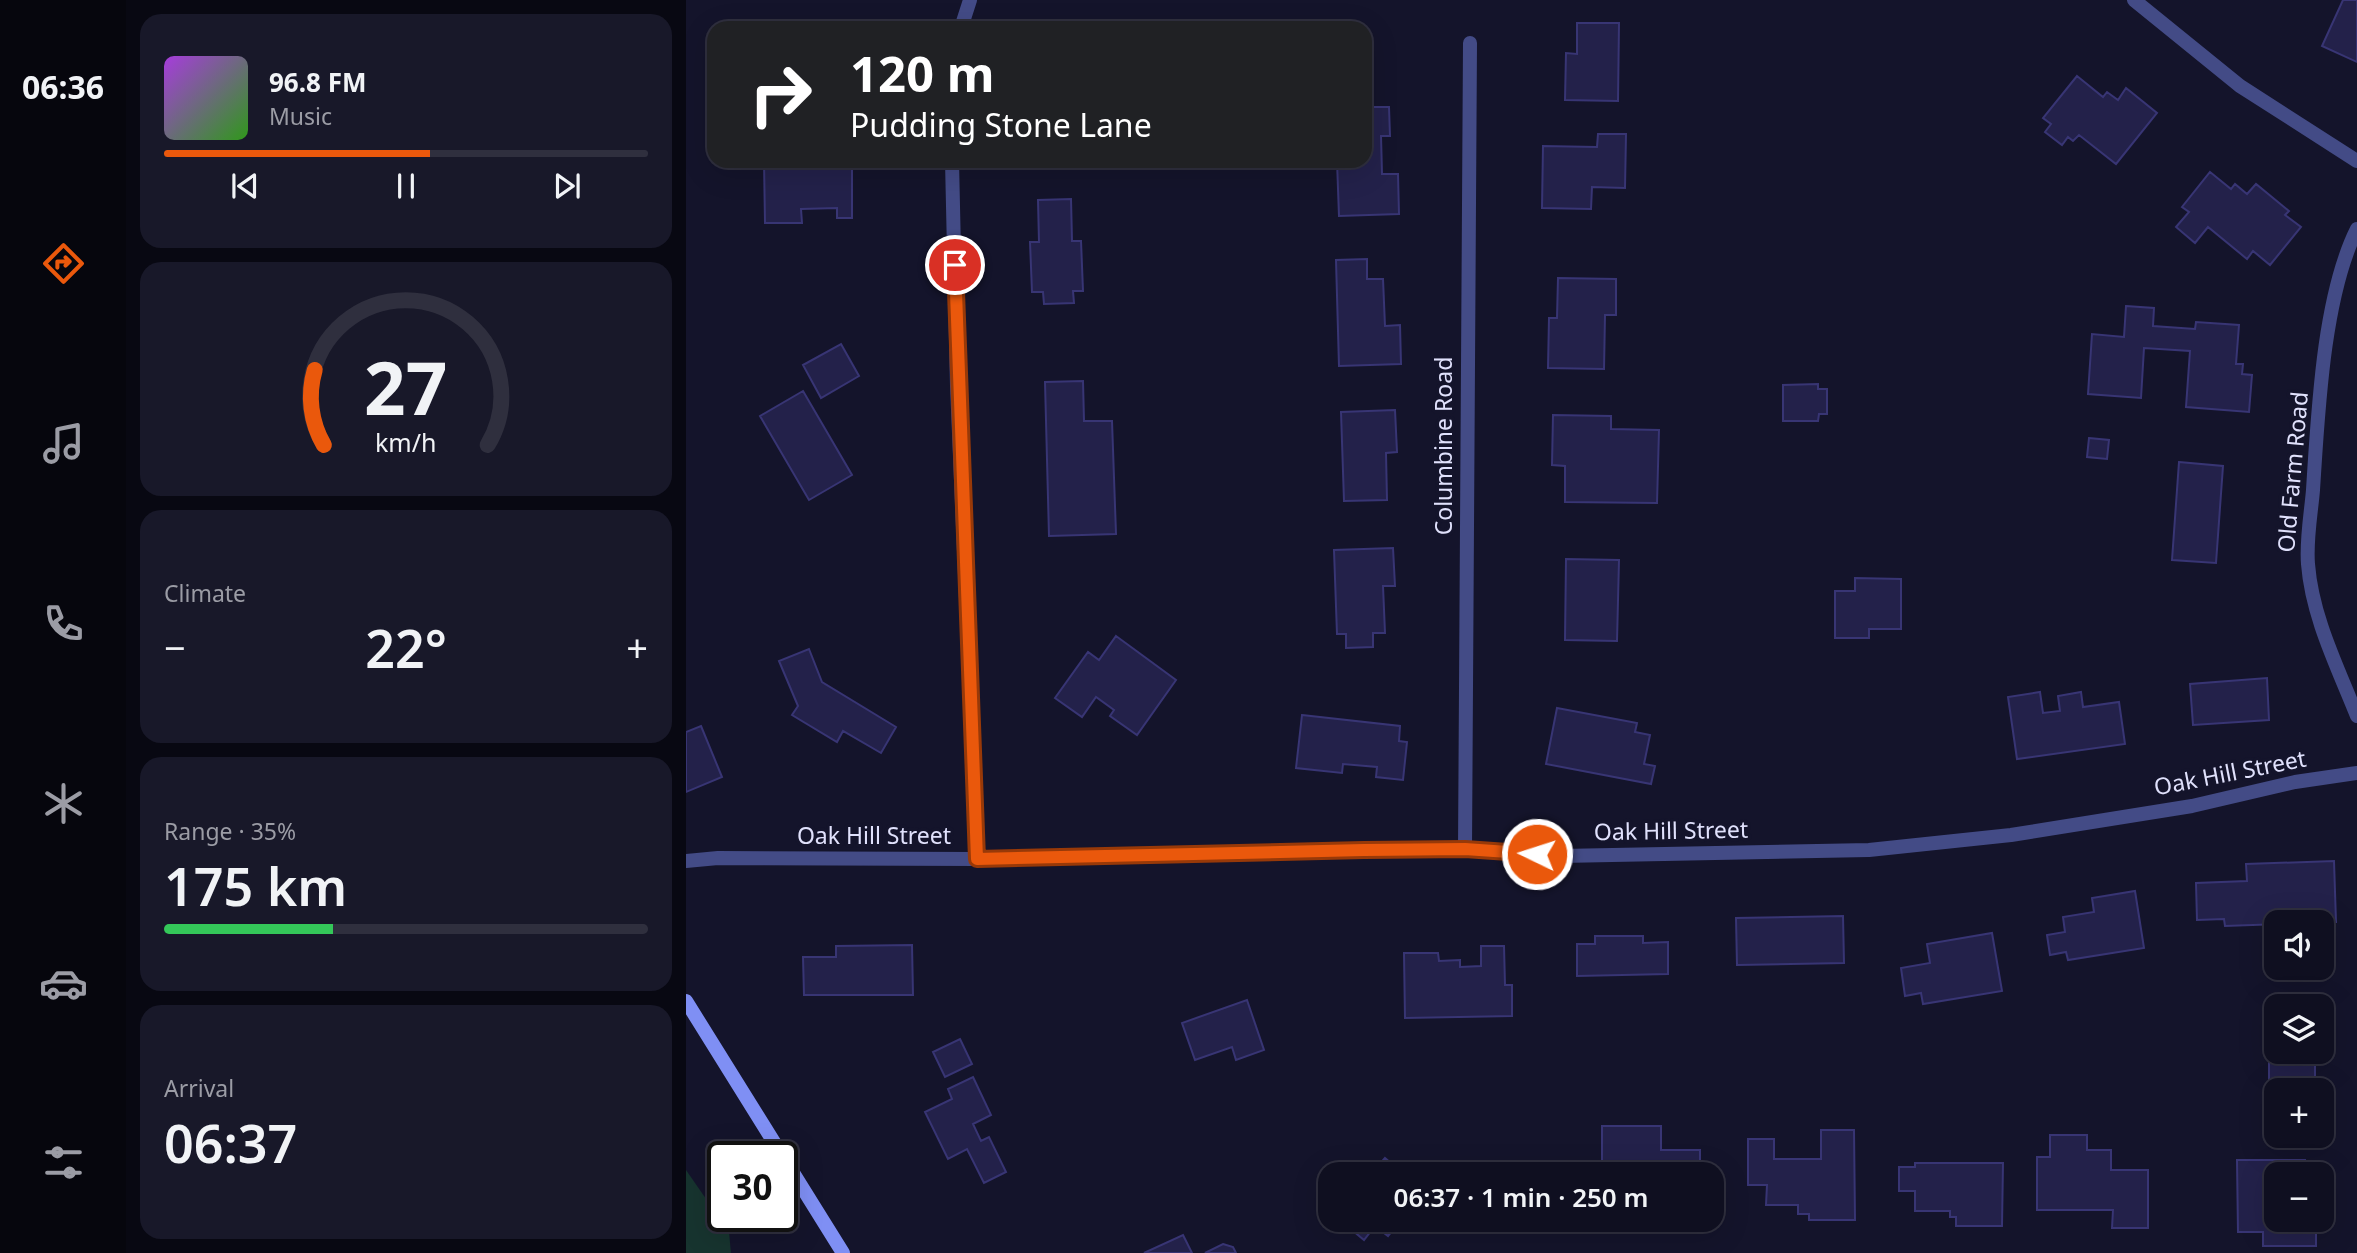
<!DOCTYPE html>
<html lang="en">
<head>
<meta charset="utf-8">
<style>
	:root { --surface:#0f0f20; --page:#181829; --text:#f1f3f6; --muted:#9b9ca5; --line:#2f2f3e; --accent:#ea580c }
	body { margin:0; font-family:"Noto Sans",sans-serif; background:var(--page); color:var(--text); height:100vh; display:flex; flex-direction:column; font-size:26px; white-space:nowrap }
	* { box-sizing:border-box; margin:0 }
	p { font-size:23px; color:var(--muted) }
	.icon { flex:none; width:38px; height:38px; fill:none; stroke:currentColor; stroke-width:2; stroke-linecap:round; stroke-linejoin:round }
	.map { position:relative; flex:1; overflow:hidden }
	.sheet { display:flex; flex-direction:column; gap:14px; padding:14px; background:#080812; width:560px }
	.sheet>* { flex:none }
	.banner { position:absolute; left:21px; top:21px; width:665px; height:147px; border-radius:21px; box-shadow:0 7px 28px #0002,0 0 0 2px var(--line); background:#202124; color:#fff; overflow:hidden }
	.buttons { position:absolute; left:1578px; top:910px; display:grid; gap:14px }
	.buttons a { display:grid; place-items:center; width:70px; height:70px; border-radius:14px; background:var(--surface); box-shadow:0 7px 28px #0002,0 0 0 2px var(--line); font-size:35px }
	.speed { position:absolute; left:21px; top:1141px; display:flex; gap:14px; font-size:35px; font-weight:700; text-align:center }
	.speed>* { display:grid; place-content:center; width:91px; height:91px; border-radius:50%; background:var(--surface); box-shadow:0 7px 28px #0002,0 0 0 2px var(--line); line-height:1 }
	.speed .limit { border:4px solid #111; border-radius:10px; background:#fff; color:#111 }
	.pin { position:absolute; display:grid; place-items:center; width:60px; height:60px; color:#fff; margin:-30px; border:4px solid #fff; border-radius:50%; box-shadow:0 2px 7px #0007 }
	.me { position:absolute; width:77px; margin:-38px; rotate:274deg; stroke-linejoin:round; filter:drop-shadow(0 0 5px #0008) }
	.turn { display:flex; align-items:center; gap:24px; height:147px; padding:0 28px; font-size:32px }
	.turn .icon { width:91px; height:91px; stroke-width:2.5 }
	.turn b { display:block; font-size:49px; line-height:60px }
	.big { font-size:52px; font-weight:600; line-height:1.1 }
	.sheet .tile { flex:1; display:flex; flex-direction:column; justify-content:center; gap:10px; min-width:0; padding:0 24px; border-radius:21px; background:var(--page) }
	.sheet .dial { align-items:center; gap:0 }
	.dial svg { height:182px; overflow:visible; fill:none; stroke:var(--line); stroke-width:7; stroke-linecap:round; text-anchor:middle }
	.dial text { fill:var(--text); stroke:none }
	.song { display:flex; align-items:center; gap:21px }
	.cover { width:84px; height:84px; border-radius:10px; background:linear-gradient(135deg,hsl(280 70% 55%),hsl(110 70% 35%)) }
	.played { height:7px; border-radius:4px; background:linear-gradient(90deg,var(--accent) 55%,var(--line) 55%) }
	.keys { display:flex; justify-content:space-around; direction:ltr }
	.heat { display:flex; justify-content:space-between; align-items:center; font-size:38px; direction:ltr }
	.charge { height:10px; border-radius:5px; background:linear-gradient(90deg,#34c759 35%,var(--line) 0) }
	.trip { position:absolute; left:632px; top:1162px; width:406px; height:70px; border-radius:21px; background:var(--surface); box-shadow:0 7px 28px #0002,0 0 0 2px var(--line); font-weight:600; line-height:70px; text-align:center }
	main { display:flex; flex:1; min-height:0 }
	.tab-bar { display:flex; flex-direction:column; width:126px; justify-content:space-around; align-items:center; background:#06060d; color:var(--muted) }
	.tab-bar .icon { width:49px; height:49px }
	.tab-bar .active { color:var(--accent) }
	.tab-bar b { font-size:32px; color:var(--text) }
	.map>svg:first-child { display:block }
	.green { fill:#17342f }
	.building { fill:#23214a; stroke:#383574; stroke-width:2 }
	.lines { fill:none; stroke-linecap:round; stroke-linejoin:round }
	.minor { stroke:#434b86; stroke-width:14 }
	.secondary { stroke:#7f8ff4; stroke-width:14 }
	.route-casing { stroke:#983908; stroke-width:18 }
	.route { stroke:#ea580c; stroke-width:12 }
	.labels { text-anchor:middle; stroke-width:7; stroke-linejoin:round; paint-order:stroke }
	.street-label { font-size:23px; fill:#e0e1fc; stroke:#14142b }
</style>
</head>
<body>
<main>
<nav class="tab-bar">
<b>06:36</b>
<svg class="icon active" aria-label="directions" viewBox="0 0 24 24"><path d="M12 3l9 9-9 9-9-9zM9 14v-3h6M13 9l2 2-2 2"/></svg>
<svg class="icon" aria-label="music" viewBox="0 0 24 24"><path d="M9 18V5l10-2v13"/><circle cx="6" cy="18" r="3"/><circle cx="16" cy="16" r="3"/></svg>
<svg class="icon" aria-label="phone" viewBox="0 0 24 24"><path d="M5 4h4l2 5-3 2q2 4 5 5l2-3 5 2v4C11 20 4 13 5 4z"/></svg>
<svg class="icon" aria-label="climate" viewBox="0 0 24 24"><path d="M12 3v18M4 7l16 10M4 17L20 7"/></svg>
<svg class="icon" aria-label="car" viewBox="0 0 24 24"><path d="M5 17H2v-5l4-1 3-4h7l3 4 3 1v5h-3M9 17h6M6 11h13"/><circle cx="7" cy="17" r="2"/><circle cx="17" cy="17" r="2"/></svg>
<svg class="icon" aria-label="filters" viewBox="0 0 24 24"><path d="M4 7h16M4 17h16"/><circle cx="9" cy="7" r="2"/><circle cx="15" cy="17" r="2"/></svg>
</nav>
<section class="sheet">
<div class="tile">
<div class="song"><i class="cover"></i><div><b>96.8 FM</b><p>Music</p></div></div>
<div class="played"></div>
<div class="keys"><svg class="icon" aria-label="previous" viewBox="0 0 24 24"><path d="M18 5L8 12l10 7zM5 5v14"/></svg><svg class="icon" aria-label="pause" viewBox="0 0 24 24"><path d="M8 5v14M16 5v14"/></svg><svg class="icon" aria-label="next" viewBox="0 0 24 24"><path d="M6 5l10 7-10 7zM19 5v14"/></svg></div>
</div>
<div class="tile dial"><svg viewBox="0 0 100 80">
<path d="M14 69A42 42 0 1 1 86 69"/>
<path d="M14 69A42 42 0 0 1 10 36" stroke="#ea580c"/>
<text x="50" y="56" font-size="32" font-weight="700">27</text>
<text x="50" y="72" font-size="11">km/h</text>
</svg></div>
<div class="tile"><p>Climate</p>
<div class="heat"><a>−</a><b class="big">22°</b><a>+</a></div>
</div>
<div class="tile"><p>Range · 35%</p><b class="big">175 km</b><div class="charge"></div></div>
<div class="tile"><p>Arrival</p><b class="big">06:37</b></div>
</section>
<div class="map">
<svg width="1671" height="1253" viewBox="0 0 1671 1253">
	<rect width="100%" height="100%" fill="#14142b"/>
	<path class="green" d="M0,1170L43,1232L45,1253H0Z"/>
	<path class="building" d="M1657,0H1671V62L1636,46Z
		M891,23H933L932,101L879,100L880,53L891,54Z
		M1391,76L1417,97L1421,92L1432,100L1440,88L1471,113L1430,164L1393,135L1387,141L1382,137L1376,145L1359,132L1365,124L1357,118Z
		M679,107H703L704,136H695L696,174H712L713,214L653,216L651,161H679Z
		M912,134H940L939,188L906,187L905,209L856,208L857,146L911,147Z
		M78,161H96V165L166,164V218H151V208L115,209L116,223H79Z
		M1524,172L1545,189L1549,184L1561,194L1570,184L1603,211L1599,215L1615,227L1584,265L1567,251L1561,259L1522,227L1509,243L1490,227L1503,212L1496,207Z
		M385,199L386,241H395L397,291H387L388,303L358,304L357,292H346L344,242H353L352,200Z
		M681,259V279H697L699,326L714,325L715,364L653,366L650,260Z
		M872,278L930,279V315H919L918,369L862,368L863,318H871Z
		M1440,306L1468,308L1467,326L1509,329L1510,322L1553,325L1550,364H1557L1556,374L1566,375L1563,412L1500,407L1504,351L1458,348L1455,398L1402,394L1406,334L1438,337Z
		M155,344L173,376L135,398L117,365Z
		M397,381L398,421H426L430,534L363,536L359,382Z
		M1132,384V389H1141V414H1133L1132,421H1097V385Z
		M117,391L166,475L123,500L74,416Z
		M709,410L711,452L700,453L701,500L658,501L655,412Z
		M867,415L925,416V429L973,430L971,503L879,502V466L866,465Z
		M1403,438L1423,440L1421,459L1401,457Z
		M1493,462L1537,466L1530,563L1486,560Z
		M707,548L709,586H697L699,633H687V647L660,648V634H651L648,550Z
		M880,559L933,560L931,641L879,640Z
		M1169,578L1215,579V629H1183V638H1149V591H1169Z
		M430,636L490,680L451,735L424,716L428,710L410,697L396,717L369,698L402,652L413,660Z
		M123,649L136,682L210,727L195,753L157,731L151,742L106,715L112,706L93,661Z
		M1581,678L1583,720L1507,725L1504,684Z
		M1354,692L1357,713L1374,711L1372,696L1395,692L1397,707L1433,702L1439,744L1331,759L1322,697Z
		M871,708L951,723L949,732L964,735L958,764L969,766L965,784L860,764Z
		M616,715L714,726L713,741L721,742L717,780L690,777L691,767L657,764L656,773L610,768Z
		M15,726L36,777L0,792V732Z
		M1648,861L1650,922L1539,926L1538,919L1511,920L1510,883L1561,881L1560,864Z
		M1449,891L1458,948L1382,960L1380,952L1364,955L1361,935L1379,932L1377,917L1408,912L1406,898Z
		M1157,916L1158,963L1051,965L1050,918Z
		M1306,933L1316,991L1237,1004L1235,993L1219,996L1215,968L1244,963L1241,944Z
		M909,936H957V943L982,942V974L891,976V944H909Z
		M226,945L227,995H118L117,957H150V946Z
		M795,946H818L819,985H826V1016L719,1018L718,953H752L753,961L774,960V967L795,966Z
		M1583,999H1629V1006H1591V1052H1629V1090H1591V1112H1583Z
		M561,1000L578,1050L550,1060L546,1047L509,1060L496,1023Z
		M274,1039L286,1064L259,1077L247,1052Z
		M287,1077L305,1115L287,1124L295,1141L303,1137L320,1172L298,1183L281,1149L262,1159L239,1112L266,1099L262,1089Z
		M916,1126H975V1150H1014V1171L1022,1174H916Z
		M1135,1130H1168L1169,1220H1123V1214H1112V1205H1080L1081,1185H1062V1139H1088V1159H1135Z
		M1364,1135H1401V1150H1425V1170H1462V1228H1426L1427,1210H1351V1157H1364Z
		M699,1158L718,1174H685Z
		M1551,1160H1619V1174H1591V1220H1630V1246H1577V1232H1552Z
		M1229,1163H1317L1316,1226H1270V1217H1264V1211H1229V1191H1213V1167H1229Z
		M654,1220H715L702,1236L689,1226L678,1240Z
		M497,1235L506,1253H458Z
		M537,1244L547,1247L550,1253H519Z"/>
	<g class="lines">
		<path class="minor" d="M1448,0L1554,86L1671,161
			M275,28L284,0
			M266,161L271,386L291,859
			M1671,229C1637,297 1632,413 1627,490C1625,514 1620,540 1622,564C1626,617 1652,668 1671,716
			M779,849L784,43
			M0,861L32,858L291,859L779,849L875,856L1183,850L1325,835L1506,806L1609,782L1671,773"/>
		<path class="secondary" d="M0,1001L157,1253"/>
	</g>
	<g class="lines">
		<defs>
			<path id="route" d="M269,265L291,859L678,850L779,849L851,854"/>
		</defs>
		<use href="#route" class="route-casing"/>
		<use href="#route" class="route"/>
	</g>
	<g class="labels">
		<g class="street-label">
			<text transform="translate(758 446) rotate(-90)" y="8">Columbine Road</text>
			<text transform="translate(1607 472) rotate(-85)" y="8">Old Farm Road</text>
			<text transform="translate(1544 773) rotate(-11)" y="8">Oak Hill Street</text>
			<text transform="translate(985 831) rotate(-1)" y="8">Oak Hill Street</text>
			<text x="188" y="844">Oak Hill Street</text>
		</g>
	</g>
</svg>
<div class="buttons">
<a><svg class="icon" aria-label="sound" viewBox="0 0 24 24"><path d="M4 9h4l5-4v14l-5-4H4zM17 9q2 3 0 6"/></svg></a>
<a><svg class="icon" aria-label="layers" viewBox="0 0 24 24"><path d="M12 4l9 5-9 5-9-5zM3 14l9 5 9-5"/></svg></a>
<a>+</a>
<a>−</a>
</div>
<div class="speed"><div class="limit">30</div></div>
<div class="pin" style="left:269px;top:265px;background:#d93025"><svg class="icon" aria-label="arrive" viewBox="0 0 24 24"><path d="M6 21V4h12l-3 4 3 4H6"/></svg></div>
<svg class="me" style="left:851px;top:854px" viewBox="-20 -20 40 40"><circle r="17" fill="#ea580c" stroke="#fff" stroke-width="3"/><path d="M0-11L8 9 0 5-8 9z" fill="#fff"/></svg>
<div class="trip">06:37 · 1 min · 250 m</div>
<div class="banner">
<div class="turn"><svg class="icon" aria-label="right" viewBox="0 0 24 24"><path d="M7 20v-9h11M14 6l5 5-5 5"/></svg><div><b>120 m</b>Pudding Stone Lane</div></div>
</div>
</div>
</main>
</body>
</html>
